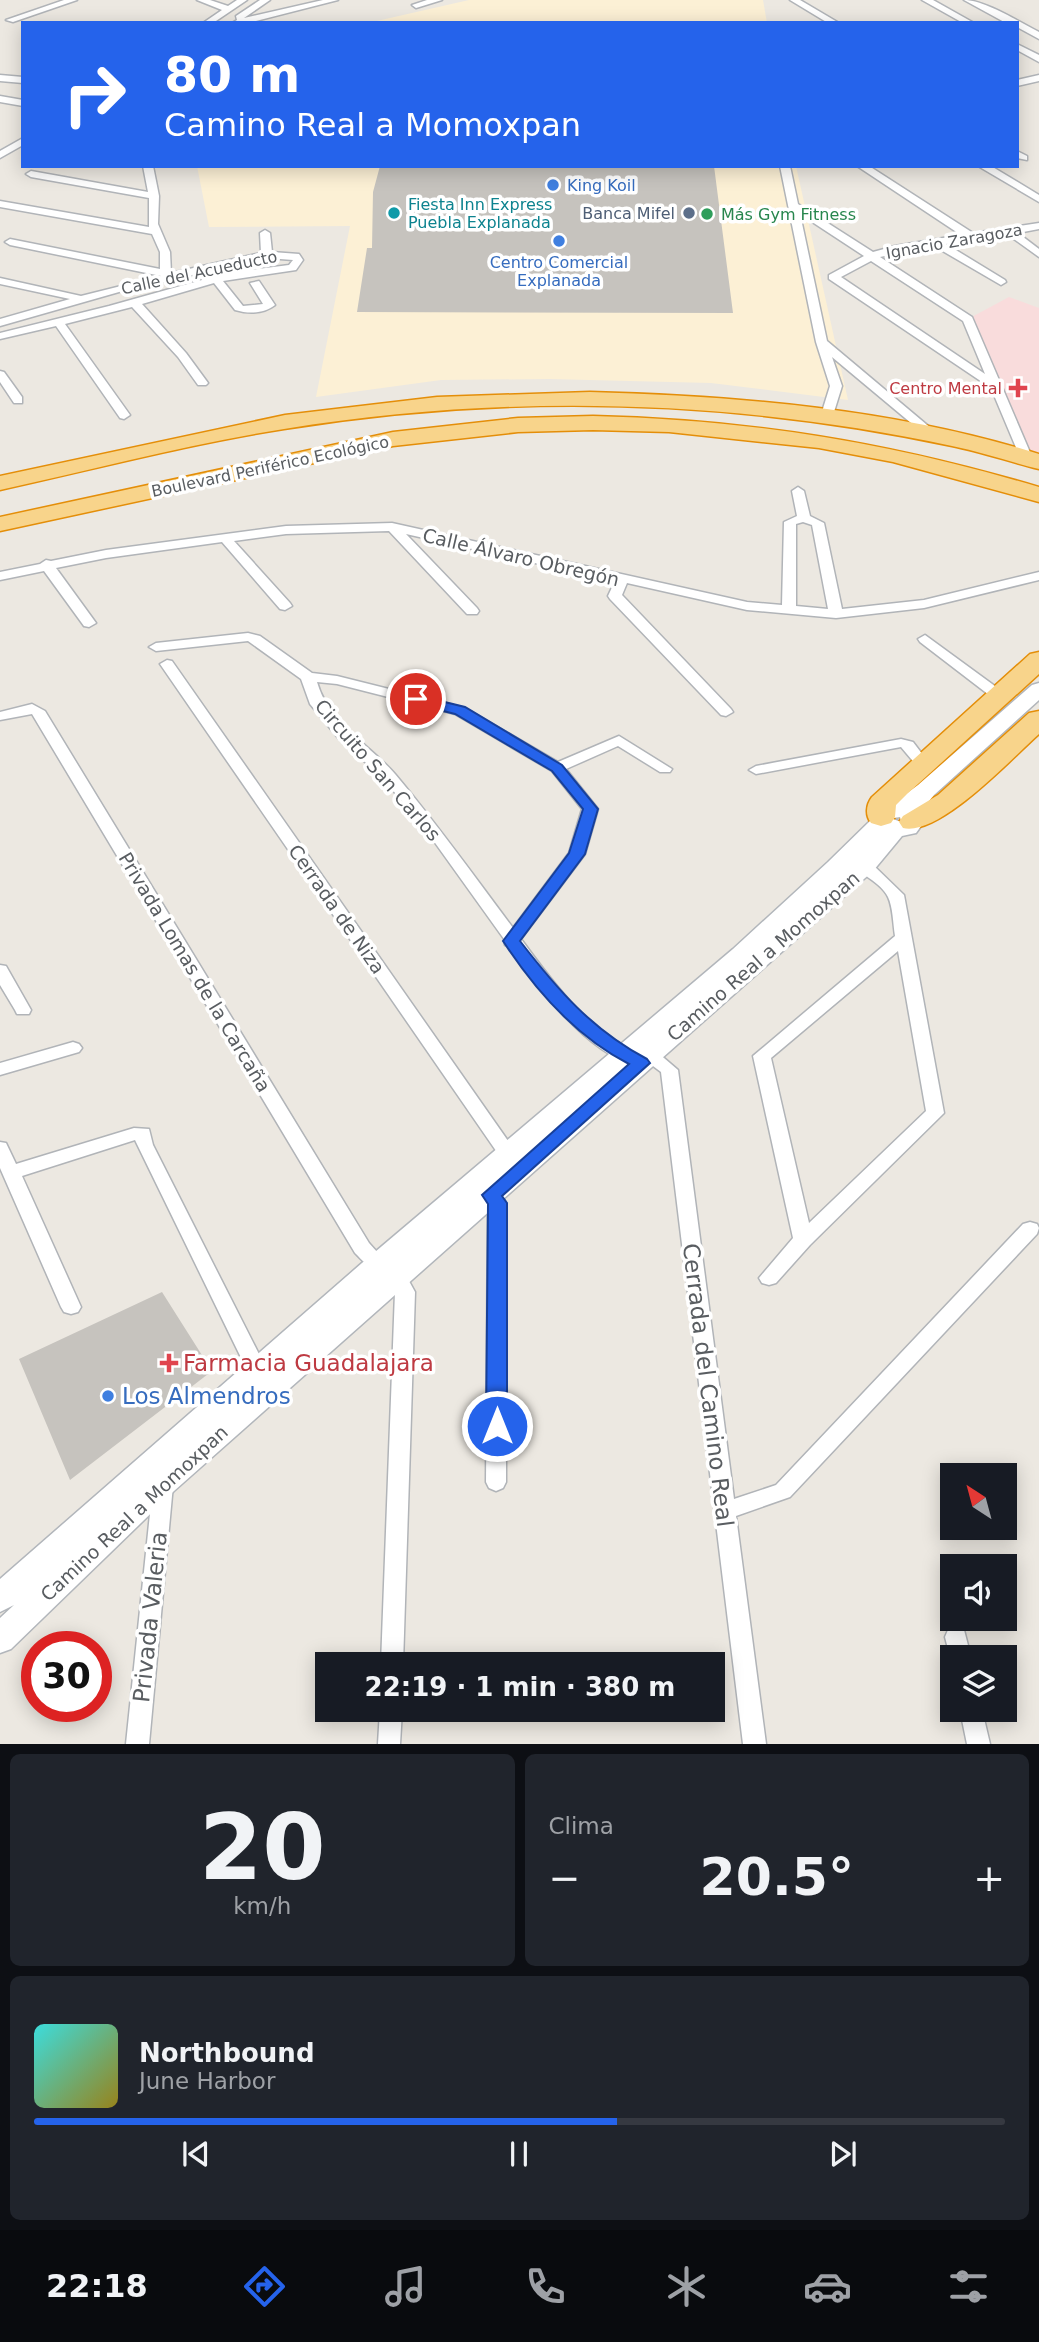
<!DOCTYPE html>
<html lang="es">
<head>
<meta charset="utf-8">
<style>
	:root { --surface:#171b24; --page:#20242c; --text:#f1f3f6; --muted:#9ea1a6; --line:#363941; --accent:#2563eb }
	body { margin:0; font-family:"DejaVu Sans",sans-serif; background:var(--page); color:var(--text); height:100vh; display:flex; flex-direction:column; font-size:26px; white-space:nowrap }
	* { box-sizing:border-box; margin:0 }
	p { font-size:23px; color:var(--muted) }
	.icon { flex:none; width:38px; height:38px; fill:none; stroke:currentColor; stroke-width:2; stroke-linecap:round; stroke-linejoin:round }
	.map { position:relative; height:1744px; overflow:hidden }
	.details { display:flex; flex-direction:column; gap:10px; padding:10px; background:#0d0f14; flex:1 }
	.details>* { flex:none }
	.top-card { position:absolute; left:21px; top:21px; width:998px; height:147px; border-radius:0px; box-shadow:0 4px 18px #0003; background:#2563eb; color:#fff; overflow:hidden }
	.needle { width:46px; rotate:324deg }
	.controls { position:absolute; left:940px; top:1463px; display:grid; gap:14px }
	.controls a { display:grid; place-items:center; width:77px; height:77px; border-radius:0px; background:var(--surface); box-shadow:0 4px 18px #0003; font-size:35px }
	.speed { position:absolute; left:21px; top:1631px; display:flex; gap:14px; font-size:35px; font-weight:700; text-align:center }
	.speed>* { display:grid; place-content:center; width:91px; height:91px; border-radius:50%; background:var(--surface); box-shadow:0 4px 18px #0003; line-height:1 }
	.speed .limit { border:10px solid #d22; background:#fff; color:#111 }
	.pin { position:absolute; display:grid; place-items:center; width:60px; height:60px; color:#fff; margin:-30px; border:4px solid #fff; border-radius:50%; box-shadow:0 2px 7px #0007 }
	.me { position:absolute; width:77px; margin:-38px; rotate:0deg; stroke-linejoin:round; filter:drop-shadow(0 0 5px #0008) }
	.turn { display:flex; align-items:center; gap:24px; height:147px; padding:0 28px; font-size:32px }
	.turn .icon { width:91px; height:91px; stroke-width:2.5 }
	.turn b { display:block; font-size:49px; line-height:60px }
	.big { font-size:52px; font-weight:600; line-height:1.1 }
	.details .widget { flex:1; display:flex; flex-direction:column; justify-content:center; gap:10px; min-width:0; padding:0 24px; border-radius:10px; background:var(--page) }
	.details .dial { align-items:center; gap:0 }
	.dial b { font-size:91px; line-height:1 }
	.song { display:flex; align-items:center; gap:21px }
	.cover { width:84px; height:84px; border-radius:10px; background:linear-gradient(135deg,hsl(180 70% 55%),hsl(50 70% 35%)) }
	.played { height:7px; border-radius:4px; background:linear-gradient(90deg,var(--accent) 60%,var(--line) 60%) }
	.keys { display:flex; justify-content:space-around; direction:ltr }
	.heat { display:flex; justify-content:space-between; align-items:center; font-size:38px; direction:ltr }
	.details .tiles { flex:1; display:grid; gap:10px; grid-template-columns:1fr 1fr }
	.widget:last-child { grid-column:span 2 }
	.trip { position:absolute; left:315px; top:1652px; width:410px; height:70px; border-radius:0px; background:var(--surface); box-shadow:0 4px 18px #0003; font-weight:600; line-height:70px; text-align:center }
	.tab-bar { display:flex; height:112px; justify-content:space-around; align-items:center; background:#090b0e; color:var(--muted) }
	.tab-bar .icon { width:49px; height:49px }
	.tab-bar .active { color:var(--accent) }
	.tab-bar b { font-size:32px; color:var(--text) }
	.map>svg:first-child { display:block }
	.commercial { fill:#fcf0d5 }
	.medical { fill:#f9dcdc }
	.building { fill:#c6c3be }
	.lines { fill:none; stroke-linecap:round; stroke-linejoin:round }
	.street-casing { stroke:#b1b4b8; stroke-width:3 }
	.secondary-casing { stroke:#b2b6bb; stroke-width:3 }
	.highway-casing { stroke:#e48e09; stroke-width:3 }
	.street { fill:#fff; fill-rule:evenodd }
	.secondary { fill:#fff; fill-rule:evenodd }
	.highway { fill:#f8d48b; fill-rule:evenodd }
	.route { fill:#2563eb; stroke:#184099; stroke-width:2 }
	.shop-dot { fill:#3f7fe0; stroke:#fff; stroke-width:2.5 }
	.culture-dot { fill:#0f9aa8; stroke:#fff; stroke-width:2.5 }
	.service-dot { fill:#5c6f8a; stroke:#fff; stroke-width:2.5 }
	.leisure-dot { fill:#2e9e5b; stroke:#fff; stroke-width:2.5 }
	.health-dot { fill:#e0444e; stroke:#fff; stroke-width:2.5 }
	.labels { text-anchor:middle; stroke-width:7; stroke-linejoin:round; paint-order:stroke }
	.far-shop-label { font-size:16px; fill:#366cbe; stroke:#fff; text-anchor:start }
	.far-culture-label { font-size:16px; fill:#0d838f; stroke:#fff; text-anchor:start }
	.far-service-label { font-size:16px; fill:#4e5e75; stroke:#fff; text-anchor:end }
	.far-leisure-label { font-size:16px; fill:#27864d; stroke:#fff; text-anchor:start }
	.far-street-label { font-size:16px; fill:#595d61; stroke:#fff }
	.far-health-label { font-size:16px; fill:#be3a42; stroke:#fff; text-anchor:end }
	.street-label { font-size:19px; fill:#595d61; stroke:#fff }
	.near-health-label { font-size:23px; fill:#be3a42; stroke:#fff; text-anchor:start }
	.near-street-label { font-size:23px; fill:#595d61; stroke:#fff }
	.near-shop-label { font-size:23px; fill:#366cbe; stroke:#fff; text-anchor:start }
</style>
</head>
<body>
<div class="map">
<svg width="1039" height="1744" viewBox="0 0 1039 1744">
	<rect width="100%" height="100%" fill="#ece8e1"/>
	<path class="commercial" d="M469,0H763L767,23H368Z
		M197,166H796L848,400L711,383L549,379L441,380L316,397L350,226L209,227Z"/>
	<path class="medical" d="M1009,297L1039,308V459L1026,457L968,319Z"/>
	<path class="building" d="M380,166H714L733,313L357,312L367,248H372L373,192Z
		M162,1292L212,1371L70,1480L19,1359Z"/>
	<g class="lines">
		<defs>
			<path id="street" d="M64,0H77L13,22L6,20Z
				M197,0H210L228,6L237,0H247L213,23H203L222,10Z
				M260,0H270L244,18L323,0H338L248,23H232L237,20L236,16Z
				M427,0H442L416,8L412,5Z
				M790,0H800L839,23H828Z
				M922,0H933L974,23H963Z
				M964,0C985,0 1019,22 1039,32V39L1017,27V23H1006Z
				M1017,44L1039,55V62L1017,50Z
				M0,75L23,77V83L0,81Z
				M1039,75V81L1017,86V80Z
				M0,96L23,100V106L0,102Z
				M23,138V145L0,158V151Z
				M1017,151L1027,156V160L1017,158Z
				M143,166H153L159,196L158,224L170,252L171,273L261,253L260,233L265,230L270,233L272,252L299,254L303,260L296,270L223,281L243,306L263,304L250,283L259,281L275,305C263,314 249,314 235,310L214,283L142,304L186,353L208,383L206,385H198L178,357L132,307L65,324L130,415L124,419L120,418L56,326L0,339V333L109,306L227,273L289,265L293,260L267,258L126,290L0,326V319L70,299L0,284V278L81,296L161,276L10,245L5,242L10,239L160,269V252L152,234L0,207V201L149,227V198L31,177L26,174L31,171L148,192Z
				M780,166H790L798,204L873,252L895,246L961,235L857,166H869L973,233L1039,223V229L1018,233L1039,249V257L1007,234L946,244L1005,280L1006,282L1001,285L934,246L880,257L972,317L1032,457L1030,460L1026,461L1020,457L991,388L829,279V275L864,256L800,214L827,341L939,435L937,438H929L832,357L842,386L833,415L831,418H823L821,415L830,386L816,342ZM871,261L963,321L985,374L841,277Z
				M978,166H991L1039,195V202Z
				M0,371L4,372L22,397V403H14L0,382Z
				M798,487L804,491L810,516L824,523L842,609L924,600L1039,572V580L924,608L836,618L747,610L627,583L622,595L731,709L733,712L726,716L721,715L610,599L608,596L615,581L406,534L477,608L479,611L477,614H467L389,531L286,534L234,541L290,603L292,606L285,610L280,609L222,542L106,558L56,568L96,623L89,627L84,626L44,571L0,580V572L40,564L46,560L51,561L106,550L286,526L392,523L747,602L782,605L784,522L797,516L792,491ZM803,522L812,525L828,609L796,606V524Z
				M248,633L260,636L312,673L337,676L465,708L558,762L619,736L672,769L670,772H660L618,746L566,769L598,809L585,854L521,939C553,983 587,1029 637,1053L635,1050L638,1046H650L678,1070L734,1499L776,1485L1023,1224L1030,1222L1037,1224L1039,1228L1037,1234L790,1497L736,1516L766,1744H743L661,1072L641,1057L640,1063L634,1065C584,1051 538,986 509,946L505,945L504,939L428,833L382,777L339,739L310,704L301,679L248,641L156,651L149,647L156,643ZM317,682L337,684L455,714L552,771L582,809L569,853L513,928C474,876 437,824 395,774C368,743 329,724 317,682Z
				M925,635L1003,692L1005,695L1003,698H993L920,642L918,639Z
				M167,660L172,661L513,1148L516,1153L513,1158H501L160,664Z
				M32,704L45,711L369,1243L387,1263L385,1268C371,1272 364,1262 355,1253L32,714L0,720V712Z
				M901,739L913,742L929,763L927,766H917L901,747L756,774L749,770L756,766Z
				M855,856L871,863L904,895L944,1113L810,1245L776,1283L769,1285L762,1283L759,1278L793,1238L753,1056L895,936C893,924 893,907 888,897C881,882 858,873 847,861L849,858ZM898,951L926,1111L809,1223L771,1058Z
				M0,965L6,966L31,1010L29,1014H17L15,1010L0,985Z
				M73,1042L79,1044L82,1048L79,1052L0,1075V1063Z
				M134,1128L149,1129L153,1145L267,1370L264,1376L257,1378L250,1376L135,1140L22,1176L81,1307L78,1312L71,1314L64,1312L61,1307L0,1168V1142L6,1143L16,1164Z
				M491,1188L498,1190L506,1203V1482L503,1488L496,1491L489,1488L486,1482L488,1204L482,1195L484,1190Z
				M397,1270L404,1272L415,1292L403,1664H381L395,1292L387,1277L390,1272Z
				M163,1476L170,1479L173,1485L149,1744H126L153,1485L156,1479Z
				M956,1627L964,1630L971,1657H952V1664L945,1637L948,1630Z
				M380,1710H402L400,1744H378Z
				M960,1710H982L990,1744H967Z"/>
			<path id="secondary" d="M1039,683V700L934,795L920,812L924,822L916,833L902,836L873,871L174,1491L11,1649L0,1653V1618L14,1605L0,1612V1579L362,1263L733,949L828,862L871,820L875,809L891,805L918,785L1032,685ZM900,817L901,822L893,819L894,818Z"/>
			<path id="highway" d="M590,392C740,396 895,409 1039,454V469C1010,462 982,452 952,446C732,399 507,393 284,429C189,444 95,469 0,490V476L285,415L437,397Z
				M593,416C752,420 887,442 1039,487V502L893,462L819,448L669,432L593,430L518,432L393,446L0,531V517L393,432L518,418Z
				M1039,652V674L907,794L896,805L895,817L891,823L881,826L871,823C865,815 866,805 872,797L1030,654Z
				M1039,711V734C1012,758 939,837 903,828L899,822L903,816L938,795L1029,713Z"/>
		</defs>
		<use href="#street" class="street-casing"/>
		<use href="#secondary" class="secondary-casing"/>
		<use href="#highway" class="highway-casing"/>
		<use href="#street" class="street"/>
		<use href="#secondary" class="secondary"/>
		<use href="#highway" class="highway"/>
	</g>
	<path class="route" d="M416,695L465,707L562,765L598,809L585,854L520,941C557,989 592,1030 647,1059L650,1063L502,1196L507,1203V1426L504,1432L497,1434L489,1432L486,1426L488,1204L482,1195L629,1064C576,1037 535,990 503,941L569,853L583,809L552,771L455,714L411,703L409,699L411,696Z"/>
	<g class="shop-dot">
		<circle cx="553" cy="185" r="7"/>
		<circle cx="559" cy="241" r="7"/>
		<circle cx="108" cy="1396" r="7"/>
	</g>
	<circle class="culture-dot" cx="394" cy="213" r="7"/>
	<circle class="service-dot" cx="689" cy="213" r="7"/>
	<circle class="leisure-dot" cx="707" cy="214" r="7"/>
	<g class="health-dot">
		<path d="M1014.5 377.5h7v7h7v7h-7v7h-7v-7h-7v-7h7z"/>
		<path d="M165.5 1352.5h7v7h7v7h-7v7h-7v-7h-7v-7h7z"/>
	</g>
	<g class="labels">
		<g class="far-shop-label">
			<text x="567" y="191">King Koil</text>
			<text x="559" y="268" text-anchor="middle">Centro Comercial<tspan x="559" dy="18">Explanada</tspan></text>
		</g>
		<g class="far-culture-label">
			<text x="408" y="210">Fiesta Inn Express<tspan x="408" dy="18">Puebla Explanada</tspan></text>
		</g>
		<g class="far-service-label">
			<text x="675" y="219">Banca Mifel</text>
		</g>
		<g class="far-leisure-label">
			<text x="721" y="220">Más Gym Fitness</text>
		</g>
		<g class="far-street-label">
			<text transform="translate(954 241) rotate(-10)" y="6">Ignacio Zaragoza</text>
			<text transform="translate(199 272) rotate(-12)" y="6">Calle del Acueducto</text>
			<text transform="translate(270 466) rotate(-12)" y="6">Boulevard Periférico Ecológico</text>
		</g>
		<g class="far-health-label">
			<text x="1002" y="394">Centro Mental</text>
		</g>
		<g class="street-label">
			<text transform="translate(521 557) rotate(13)" y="7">Calle Álvaro Obregón</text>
			<text transform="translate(378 770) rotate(49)" y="7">Circuito San Carlos</text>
			<text transform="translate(337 909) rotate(55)" y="7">Cerrada de Niza</text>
			<text transform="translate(763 956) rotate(-41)" y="7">Camino Real a Momoxpan</text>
			<text transform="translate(195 972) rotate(59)" y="7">Privada Lomas de la Carcaña</text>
			<text transform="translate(134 1513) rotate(-43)" y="7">Camino Real a Momoxpan</text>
		</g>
		<g class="near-health-label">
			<text x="183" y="1371">Farmacia Guadalajara</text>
		</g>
		<g class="near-street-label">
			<text transform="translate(708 1385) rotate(83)" y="8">Cerrada del Camino Real</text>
			<text transform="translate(150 1617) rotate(-84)" y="8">Privada Valeria</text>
		</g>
		<g class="near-shop-label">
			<text x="122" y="1404">Los Almendros</text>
		</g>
	</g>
</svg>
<div class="controls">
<a><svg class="needle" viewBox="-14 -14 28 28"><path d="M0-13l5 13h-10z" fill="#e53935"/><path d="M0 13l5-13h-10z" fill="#9ea1a6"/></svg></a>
<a><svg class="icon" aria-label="sound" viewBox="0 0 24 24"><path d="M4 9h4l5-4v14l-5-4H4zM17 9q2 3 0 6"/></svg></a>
<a><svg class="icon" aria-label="layers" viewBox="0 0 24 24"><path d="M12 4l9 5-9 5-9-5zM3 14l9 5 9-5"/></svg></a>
</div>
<div class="speed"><div class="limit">30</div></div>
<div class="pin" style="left:416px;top:699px;background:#d93025"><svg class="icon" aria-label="arrive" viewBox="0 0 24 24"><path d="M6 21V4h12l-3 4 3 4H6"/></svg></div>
<svg class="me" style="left:497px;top:1426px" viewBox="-20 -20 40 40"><circle r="17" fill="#2563eb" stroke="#fff" stroke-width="3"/><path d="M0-11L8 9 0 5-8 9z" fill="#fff"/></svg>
<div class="trip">22:19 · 1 min · 380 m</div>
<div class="top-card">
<div class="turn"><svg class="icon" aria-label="right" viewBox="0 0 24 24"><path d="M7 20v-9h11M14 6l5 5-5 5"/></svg><div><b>80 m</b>Camino Real a Momoxpan</div></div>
</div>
</div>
<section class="details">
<div class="tiles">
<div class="widget dial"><b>20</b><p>km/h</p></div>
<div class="widget"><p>Clima</p>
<div class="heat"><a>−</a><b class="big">20.5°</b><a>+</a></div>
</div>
<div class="widget">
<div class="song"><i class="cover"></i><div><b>Northbound</b><p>June Harbor</p></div></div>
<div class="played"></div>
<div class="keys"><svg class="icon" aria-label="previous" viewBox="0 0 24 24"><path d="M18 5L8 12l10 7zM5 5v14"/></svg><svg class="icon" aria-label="pause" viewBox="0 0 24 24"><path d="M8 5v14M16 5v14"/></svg><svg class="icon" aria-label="next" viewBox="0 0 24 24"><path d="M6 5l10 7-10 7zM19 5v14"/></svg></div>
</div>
</div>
</section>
<nav class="tab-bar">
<b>22:18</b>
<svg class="icon active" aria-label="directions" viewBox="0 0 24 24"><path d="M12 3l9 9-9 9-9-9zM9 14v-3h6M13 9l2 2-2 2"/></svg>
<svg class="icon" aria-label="music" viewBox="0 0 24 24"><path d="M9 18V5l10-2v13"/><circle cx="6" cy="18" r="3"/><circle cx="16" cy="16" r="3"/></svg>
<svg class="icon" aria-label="phone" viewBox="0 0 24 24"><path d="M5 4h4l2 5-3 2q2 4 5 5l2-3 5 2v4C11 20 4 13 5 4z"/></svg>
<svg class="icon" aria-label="climate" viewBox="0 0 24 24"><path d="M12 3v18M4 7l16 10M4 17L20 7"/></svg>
<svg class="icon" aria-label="car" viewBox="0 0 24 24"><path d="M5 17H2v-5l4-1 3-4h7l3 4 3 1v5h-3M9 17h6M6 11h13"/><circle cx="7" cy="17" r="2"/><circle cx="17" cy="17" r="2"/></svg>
<svg class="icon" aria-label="filters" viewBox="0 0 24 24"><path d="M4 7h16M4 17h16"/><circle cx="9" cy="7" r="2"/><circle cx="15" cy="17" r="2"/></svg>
</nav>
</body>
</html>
